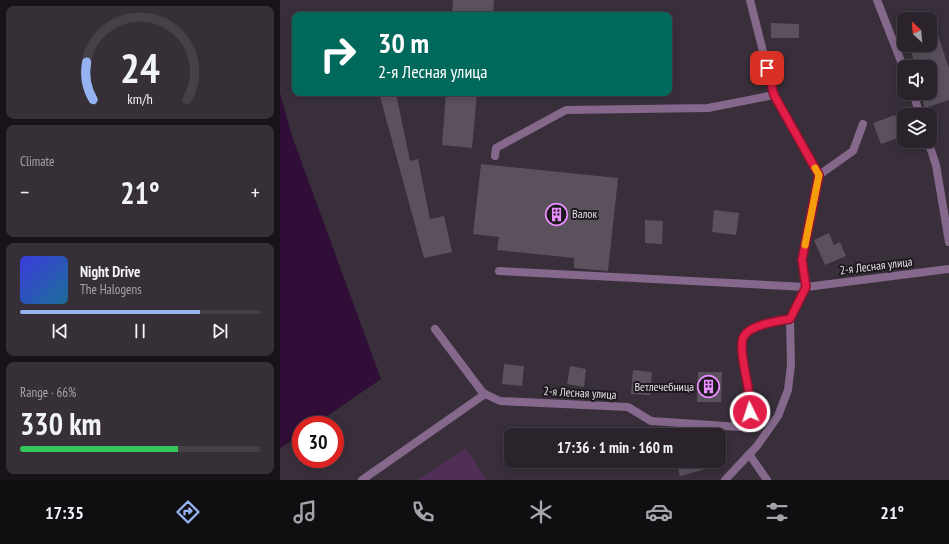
<!DOCTYPE html>
<html lang="en">
<head>
<meta charset="utf-8">
<style>
	:root { --surface:#2a232c; --page:#362f38; --text:#f1f3f6; --muted:#a5a4a9; --line:#464048; --accent:#95b2f1 }
	body { margin:0; font-family:"PT Sans Narrow",sans-serif; background:var(--page); color:var(--text); height:100vh; display:flex; flex-direction:column; font-size:15px; white-space:nowrap }
	* { box-sizing:border-box; margin:0 }
	p { font-size:13px; color:var(--muted) }
	.icon { flex:none; width:22px; height:22px; fill:none; stroke:currentColor; stroke-width:2; stroke-linecap:round; stroke-linejoin:round }
	.map { position:relative; flex:1; overflow:hidden }
	.panel { display:flex; flex-direction:column; gap:6px; padding:6px; background:#171318; width:280px }
	.panel>* { flex:none }
	.top-card { position:absolute; left:12px; top:12px; width:380px; height:84px; border-radius:8px; box-shadow:0 2px 10px #0003,0 0 0 1px var(--line); background:#00695c; color:#fff; overflow:hidden }
	.needle { width:26px; rotate:334deg }
	.controls { position:absolute; left:617px; top:12px; display:grid; gap:8px }
	.controls a { display:grid; place-items:center; width:40px; height:40px; border-radius:8px; background:var(--surface); box-shadow:0 2px 10px #0003,0 0 0 1px var(--line); font-size:20px }
	.speed { position:absolute; left:12px; top:416px; display:flex; gap:8px; font-size:20px; font-weight:700; text-align:center }
	.speed>* { display:grid; place-content:center; width:52px; height:52px; border-radius:50%; background:var(--surface); box-shadow:0 2px 10px #0003,0 0 0 1px var(--line); line-height:1 }
	.speed .limit { border:6px solid #d22; background:#fff; color:#111 }
	.pin { position:absolute; display:grid; place-items:center; width:34px; height:34px; color:#fff; margin:-17px; border-radius:8px; box-shadow:0 2px 6px #0006 }
	.me { position:absolute; width:44px; margin:-22px; rotate:356deg; stroke-linejoin:round; filter:drop-shadow(0 0 3px #0008) }
	.turn { display:flex; align-items:center; gap:14px; height:84px; padding:0 20px; font-size:18px }
	.turn .icon { width:52px; height:52px; stroke-width:2.5 }
	.turn b { display:block; font-size:28px; line-height:34px }
	.big { font-size:30px; font-weight:600; line-height:1.1 }
	.panel .card { flex:1; display:flex; flex-direction:column; justify-content:center; gap:6px; min-width:0; padding:0 14px; border-radius:8px; background:var(--page) }
	.panel .dial { align-items:center; gap:0 }
	.dial svg { height:104px; overflow:visible; fill:none; stroke:var(--line); stroke-width:7; stroke-linecap:round; text-anchor:middle }
	.dial text { fill:var(--text); stroke:none }
	.song { display:flex; align-items:center; gap:12px }
	.cover { width:48px; height:48px; border-radius:6px; background:linear-gradient(135deg,hsl(240 70% 55%),hsl(200 70% 35%)) }
	.played { height:4px; border-radius:2px; background:linear-gradient(90deg,var(--accent) 75%,var(--line) 75%) }
	.keys { display:flex; justify-content:space-around; direction:ltr }
	.heat { display:flex; justify-content:space-between; align-items:center; font-size:22px; direction:ltr }
	.charge { height:6px; border-radius:3px; background:linear-gradient(90deg,#34c759 66%,var(--line) 0) }
	.trip { position:absolute; left:224px; top:428px; width:222px; height:40px; border-radius:8px; background:var(--surface); box-shadow:0 2px 10px #0003,0 0 0 1px var(--line); font-weight:600; line-height:40px; text-align:center }
	.menu { display:flex; height:64px; justify-content:space-around; align-items:center; background:#110e12; color:var(--muted) }
	.menu .icon { width:28px; height:28px }
	.menu .selected { color:var(--accent) }
	.menu b { font-size:18px; color:var(--text) }
	main { display:flex; flex:1; min-height:0 }
	.map>svg:first-child { display:block }
	.green { fill:#502f57 }
	.water { fill:#300e37 }
	.building { fill:#5b515d }
	.lines { fill:none; stroke-linecap:round; stroke-linejoin:round }
	.service { stroke:#85688c; stroke-width:8 }
	.minor { stroke:#85688c; stroke-width:8 }
	.route-casing { stroke:#92132f; stroke-width:10 }
	.route { stroke:#e11d48; stroke-width:7 }
	.slow { stroke:#f59e0b; stroke-width:7 }
	.labels { text-anchor:middle; stroke-width:4; stroke-linejoin:round; paint-order:stroke }
	.poi-label { font-size:12px; fill:#e4dee5; stroke:#1d191e; text-anchor:start }
	.street-label { font-size:12px; fill:#e4dee5; stroke:#1d191e }
</style>
</head>
<body>
<main>
<section class="panel">
<div class="card dial"><svg viewBox="0 0 100 80">
<path d="M14 69A42 42 0 1 1 86 69"/>
<path d="M14 69A42 42 0 0 1 9 40" stroke="#95b2f1"/>
<text x="50" y="56" font-size="32" font-weight="700">24</text>
<text x="50" y="72" font-size="11">km/h</text>
</svg></div>
<div class="card"><p>Climate</p>
<div class="heat"><a>−</a><b class="big">21°</b><a>+</a></div>
</div>
<div class="card">
<div class="song"><i class="cover"></i><div><b>Night Drive</b><p>The Halogens</p></div></div>
<div class="played"></div>
<div class="keys"><svg class="icon" aria-label="previous" viewBox="0 0 24 24"><path d="M18 5L8 12l10 7zM5 5v14"/></svg><svg class="icon" aria-label="pause" viewBox="0 0 24 24"><path d="M8 5v14M16 5v14"/></svg><svg class="icon" aria-label="next" viewBox="0 0 24 24"><path d="M6 5l10 7-10 7zM19 5v14"/></svg></div>
</div>
<div class="card"><p>Range · 66%</p><b class="big">330 km</b><div class="charge"></div></div>
</section>
<div class="map">
<svg width="669" height="480" viewBox="0 0 669 480">
	<rect width="100%" height="100%" fill="#382f3a"/>
	<path class="green" d="M186,448L206,480H137Z"/>
	<path class="water" d="M0,93L12,136L101,379L34,425H21V434L0,448Z"/>
	<path class="building" d="M173,0H214L213,15H172Z
		M650,18H652L669,68V100L645,108L640,93H650V67H636L629,45H650Z
		M491,23L519,24V38H491Z
		M99,93H116L130,161L138,159L150,219L164,216L172,252L144,258Z
		M166,93H197L192,148L162,145Z
		M615,115L623,136L601,144L593,123Z
		M201,164L338,178L328,271L294,268V258L217,250L219,237L193,234Z
		M434,210L459,213L456,235L432,232Z
		M365,220L383,221L382,244L365,243Z
		M549,233L554,245L560,242L566,256L545,265L534,240Z
		M224,364L244,366L242,386L222,384Z
		M290,366L306,369L304,387L287,384Z
		M353,370L372,372L370,395L351,394Z
		M418,372H442L441,402H417Z
		M396,461H440V465L400,476Z"/>
	<g class="lines">
		<path class="service" d="M215,156L216,148L286,110L428,108L494,95
			M539,175L573,151L583,124
			M219,271L526,287
			M469,454L487,480
			M82,480L205,394"/>
		<path class="minor" d="M470,0L494,95L539,175L522,260L526,287
			M597,0L624,69
			M633,93L640,115
			M648,141L656,165L669,242
			M155,329L203,393L220,401L348,407L371,421L460,427L467,421L470,412L468,388L461,347L463,337L469,331L478,326L494,321L510,319L526,287L669,269
			M445,480L477,446L498,416L508,390L511,365L510,319"/>
	</g>
	<g class="lines">
		<defs>
			<path id="route" d="M470,412C469,403 469,395 468,387C466,375 459,348 463,338C468,325 497,321 510,319L526,287L522,260L539,175L494,95L487,68"/>
		</defs>
		<use href="#route" class="route-casing"/>
		<use href="#route" class="route"/>
		<path class="slow" d="M525,245L539,175L535,168"/>
	</g>
	<defs>
		<symbol id="building-ring" viewBox="-11 -11 22 22"><circle r="9.5" fill="#1d191e" stroke="#e98efe" stroke-width="1.5"/><path d="M-4-6H4V6H1V3H-1V6H-4ZM-2.5-4.3h1.7v1.8h-1.7ZM.8-4.3h1.7v1.8H.8ZM-2.5-1h1.7V.8h-1.7ZM.8-1h1.7V.8H.8Z" fill="#e98efe"/></symbol>
	</defs>
	<g fill-rule="evenodd">
		<use href="#building-ring" x="264" y="202" width="25" height="25"/>
		<use href="#building-ring" x="416" y="374" width="25" height="25"/>
	</g>
	<g class="labels">
		<g class="poi-label">
			<text x="292" y="218">Валок</text>
			<text x="414" y="391" text-anchor="end">Ветлечебница</text>
		</g>
		<g class="street-label">
			<text transform="translate(596 266) rotate(-7)" y="4">2-я Лесная улица</text>
			<text transform="translate(300 393) rotate(3)" y="4">2-я Лесная улица</text>
		</g>
	</g>
</svg>
<div class="controls">
<a><svg class="needle" viewBox="-14 -14 28 28"><path d="M0-13l5 13h-10z" fill="#e53935"/><path d="M0 13l5-13h-10z" fill="#a5a4a9"/></svg></a>
<a><svg class="icon" aria-label="sound" viewBox="0 0 24 24"><path d="M4 9h4l5-4v14l-5-4H4zM17 9q2 3 0 6"/></svg></a>
<a><svg class="icon" aria-label="layers" viewBox="0 0 24 24"><path d="M12 4l9 5-9 5-9-5zM3 14l9 5 9-5"/></svg></a>
</div>
<div class="speed"><div class="limit">30</div></div>
<div class="pin" style="left:487px;top:68px;background:#d93025"><svg class="icon" aria-label="arrive" viewBox="0 0 24 24"><path d="M6 21V4h12l-3 4 3 4H6"/></svg></div>
<svg class="me" style="left:470px;top:412px" viewBox="-20 -20 40 40"><circle r="17" fill="#e11d48" stroke="#fff" stroke-width="3"/><path d="M0-11L8 9 0 5-8 9z" fill="#fff"/></svg>
<div class="trip">17:36 · 1 min · 160 m</div>
<div class="top-card">
<div class="turn"><svg class="icon" aria-label="right" viewBox="0 0 24 24"><path d="M7 20v-9h11M14 6l5 5-5 5"/></svg><div><b>30 m</b>2-я Лесная улица</div></div>
</div>
</div>
</main>
<nav class="menu">
<b>17:35</b>
<svg class="icon selected" aria-label="directions" viewBox="0 0 24 24"><path d="M12 3l9 9-9 9-9-9zM9 14v-3h6M13 9l2 2-2 2"/></svg>
<svg class="icon" aria-label="music" viewBox="0 0 24 24"><path d="M9 18V5l10-2v13"/><circle cx="6" cy="18" r="3"/><circle cx="16" cy="16" r="3"/></svg>
<svg class="icon" aria-label="phone" viewBox="0 0 24 24"><path d="M5 4h4l2 5-3 2q2 4 5 5l2-3 5 2v4C11 20 4 13 5 4z"/></svg>
<svg class="icon" aria-label="climate" viewBox="0 0 24 24"><path d="M12 3v18M4 7l16 10M4 17L20 7"/></svg>
<svg class="icon" aria-label="car" viewBox="0 0 24 24"><path d="M5 17H2v-5l4-1 3-4h7l3 4 3 1v5h-3M9 17h6M6 11h13"/><circle cx="7" cy="17" r="2"/><circle cx="17" cy="17" r="2"/></svg>
<svg class="icon" aria-label="filters" viewBox="0 0 24 24"><path d="M4 7h16M4 17h16"/><circle cx="9" cy="7" r="2"/><circle cx="15" cy="17" r="2"/></svg>
<b>21°</b>
</nav>
</body>
</html>
